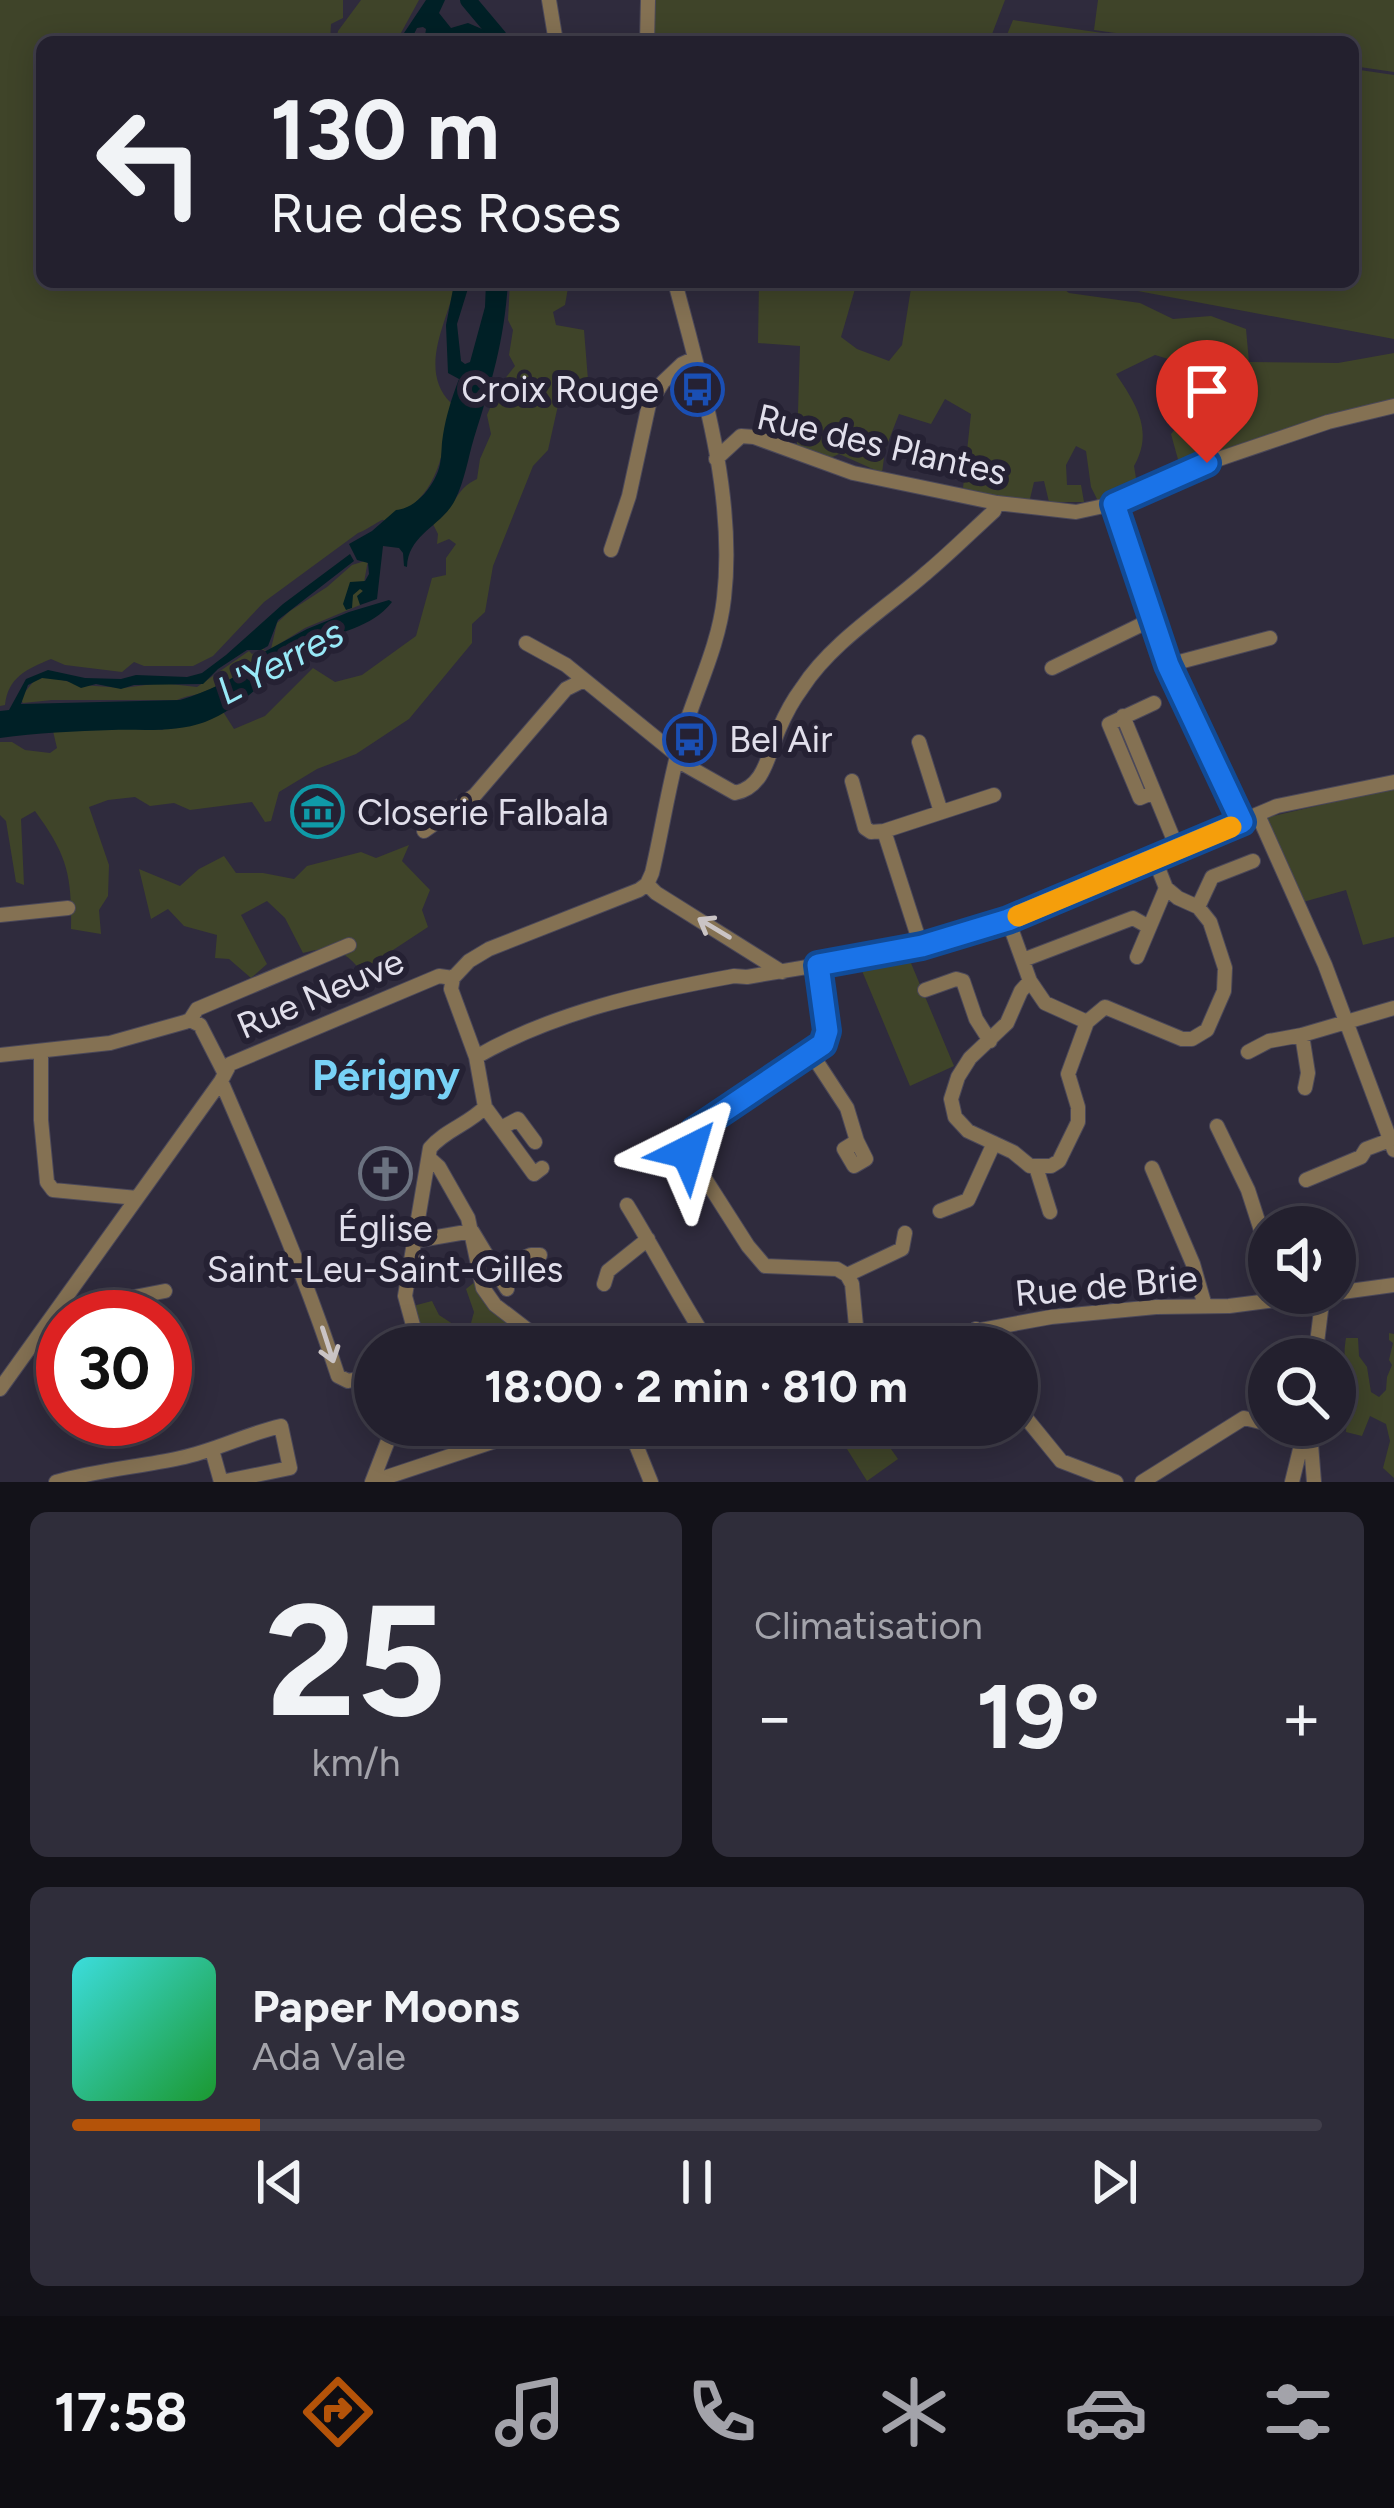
<!DOCTYPE html>
<html lang="fr">
<head>
<meta charset="utf-8">
<style>
	:root { --surface:#23202e; --page:#2f2d3a; --text:#f1f3f6; --muted:#a3a3aa; --line:#403e4a; --accent:#b45309 }
	body { margin:0; font-family:Figtree,sans-serif; background:var(--page); color:var(--text); height:100vh; display:flex; flex-direction:column; font-size:45px; white-space:nowrap }
	* { box-sizing:border-box; margin:0 }
	p { font-size:39px; color:var(--muted) }
	.icon { flex:none; width:66px; height:66px; fill:none; stroke:currentColor; stroke-width:2; stroke-linecap:round; stroke-linejoin:round }
	.map { position:relative; height:1482px; overflow:hidden }
	.drawer { display:flex; flex-direction:column; gap:30px; padding:30px; background:#131219; flex:1 }
	.drawer>* { flex:none }
	.banner { position:absolute; left:36px; top:36px; width:1323px; height:252px; border-radius:18px; box-shadow:0 6px 30px #0003,0 0 0 3px var(--line); background:#23202e; color:var(--text); overflow:hidden }
	.tools { position:absolute; left:1248px; top:1206px; display:grid; gap:24px }
	.tools a { display:grid; place-items:center; width:108px; height:108px; border-radius:50%; background:var(--surface); box-shadow:0 6px 30px #0003,0 0 0 3px var(--line); font-size:60px }
	.speed { position:absolute; left:36px; top:1290px; display:flex; gap:24px; font-size:60px; font-weight:700; text-align:center }
	.speed>* { display:grid; place-content:center; width:156px; height:156px; border-radius:50%; background:var(--surface); box-shadow:0 6px 30px #0003,0 0 0 3px var(--line); line-height:1 }
	.speed .limit { border:18px solid #d22; background:#fff; color:#111 }
	.pin { position:absolute; display:grid; place-items:center; width:102px; height:102px; color:#fff; margin:-123px -51px; border-radius:50% 50% 50% 0; rotate:-45deg; box-shadow:0 0 12px #0007 }
	.pin .icon { rotate:45deg }
	.me { position:absolute; width:132px; margin:-66px; rotate:40deg; stroke-linejoin:round; filter:drop-shadow(0 0 9px #0008) }
	.turn { display:flex; align-items:center; gap:42px; height:252px; padding:0 36px; font-size:54px }
	.turn .icon { width:156px; height:156px; stroke-width:2.5 }
	.turn b { display:block; font-size:84px; line-height:102px }
	.big { font-size:90px; font-weight:700; line-height:1.1 }
	.drawer .card { flex:1; display:flex; flex-direction:column; justify-content:center; gap:18px; min-width:0; padding:0 42px; border-radius:18px; background:var(--page) }
	.drawer .dial { align-items:center; gap:0 }
	.dial b { font-size:156px; line-height:1 }
	.song { display:flex; align-items:center; gap:36px }
	.cover { width:144px; height:144px; border-radius:18px; background:linear-gradient(135deg,hsl(180 70% 55%),hsl(130 70% 35%)) }
	.played { height:12px; border-radius:6px; background:linear-gradient(90deg,var(--accent) 15%,var(--line) 15%) }
	.keys { display:flex; justify-content:space-around; direction:ltr }
	.heat { display:flex; justify-content:space-between; align-items:center; font-size:66px; direction:ltr }
	.drawer .tiles { flex:1; display:grid; gap:30px; grid-template-columns:1fr 1fr }
	.card:last-child { grid-column:span 2 }
	.trip { position:absolute; left:354px; top:1326px; width:684px; height:120px; border-radius:60px; background:var(--surface); box-shadow:0 6px 30px #0003,0 0 0 3px var(--line); font-weight:700; line-height:120px; text-align:center }
	.tab-bar { display:flex; height:192px; justify-content:space-around; align-items:center; background:#0e0d12; color:var(--muted) }
	.tab-bar .icon { width:84px; height:84px }
	.tab-bar .current { color:var(--accent) }
	.tab-bar b { font-size:54px; color:var(--text) }
	.map>svg:first-child { display:block }
	.green { fill:#3f4429 }
	.water { fill:#002026 }
	.lines { fill:none; stroke-linecap:round; stroke-linejoin:round }
	.river { stroke:#002026; stroke-width:16 }
	.minor-casing { stroke:#4b4859; stroke-width:16 }
	.minor { stroke:#847153; stroke-width:14 }
	.oneway { stroke:#cac4c5 }
	.route-casing { stroke:#114b97; stroke-width:30 }
	.route { stroke:#1a73e8; stroke-width:21 }
	.slow { stroke:#f59e0b; stroke-width:21 }
	.labels { text-anchor:middle; stroke-width:12; stroke-linejoin:round; paint-order:stroke }
	.poi-label { font-size:36px; fill:#e1dfeb; stroke:#252133; text-anchor:start }
	.street-label { font-size:36px; fill:#e1dfeb; stroke:#252133 }
	.water-label { font-size:39px; font-style:italic; fill:#98e9f7; stroke:#252133 }
	.quarter-label { font-size:42px; font-weight:bold; fill:#78d2f6; stroke:#252133 }
</style>
</head>
<body>
<div class="map">
<svg width="1394" height="1482" viewBox="0 0 1394 1482">
	<rect width="100%" height="100%" fill="#2f2b3d"/>
	<path class="green" d="M0,0H343V18L331,24L330,42H42V282H456C448,321 417,369 451,403C443,450 442,493 393,518C376,526 391,514 375,524C369,527 364,531 358,533L264,602L213,656L193,666H144L134,662L122,672L65,665L51,659C27,669 8,677 5,705L0,706Z
		M361,0H419L396,42H336L338,31Z
		M652,0H1005L989,42H737L651,36Z
		M1098,0H1394V72L1353,66V42H1180L1094,30Z
		M1013,20L1165,42H1004Z
		M1353,69L1394,75V339L1090,282H1353Z
		M510,282L541,284L569,282L565,305L553,312L556,325L584,330L588,380L561,392L548,450L533,466L493,566L485,612L472,624V643L409,719L356,754L317,769L279,792L271,821L265,822L252,802L190,810L174,803L150,806L135,797L108,800L89,807L109,865L108,896L99,910L101,934L71,929C72,874 67,855 35,811L21,819L24,885L16,882L6,821L0,815V742H12L25,750L50,753L57,748L53,731L144,724L162,730L171,725L202,723L222,710L234,729L265,716L313,668L335,682L362,675L416,636L432,578L446,575V558L456,544L449,539L437,544L438,534L433,524C456,509 454,489 477,479L480,459L491,434L487,415L500,385L515,366L509,355L513,330L508,320Z
		M759,282H857L841,337L857,349L889,361L902,345L912,282H1055L1069,293L1140,303L1173,319L1211,316L1246,329L1249,362L1338,363L1394,353V399L1332,414L1225,454L1179,463L1171,434L1178,426L1170,401L1175,361L1155,355L1116,374C1136,404 1154,431 1134,466L1137,484L1119,497L1098,501L1091,487L1086,451L1076,446L1066,465L1067,485H1081L1084,502H1049L1044,481L1034,482L1029,503L963,488L971,414L945,399L931,424L899,414L885,450L882,473L839,454L828,459L797,445L800,346L758,343Z
		M368,560L360,605L305,628L271,649L277,623L290,611L327,587L352,565Z
		M263,649L266,651C248,670 229,681 206,691C196,696 187,695 177,700H52L23,703L20,698L34,681L47,676L81,685L123,688L161,683L197,687L249,651L252,654Z
		M1394,788V937L1363,945L1346,890L1303,902L1265,818Z
		M409,845L402,861L430,890L422,910L428,927L361,971C344,949 330,945 303,953L285,918L267,901L241,915L267,964L251,978L229,959L215,958L217,935L184,926L168,909L151,919L139,869L180,886L199,869L224,856L236,873H263L294,879L307,866L361,852L376,858Z
		M908,956L954,1066L910,1086L860,966Z
		M476,1281L545,1347H428L413,1306L432,1301L439,1315L468,1334L474,1312L466,1289Z
		M1389,1333L1394,1334V1478L1383,1468L1390,1441L1386,1424L1370,1416L1362,1436L1346,1432L1347,1407L1356,1383C1344,1368 1343,1356 1346,1338H1358L1359,1356L1367,1367L1371,1392L1379,1397L1386,1390L1387,1377L1392,1365L1389,1360L1393,1343L1389,1340Z
		M832,1425H874L898,1459L867,1481Z"/>
	<path class="water" d="M426,0H445L439,13L451,28L468,23L482,29L491,23L509,42H491L492,36L472,42H424L426,29L423,27L417,28L410,42H398Z
		M451,282H470L457,324L461,361L465,364L470,362L485,307L486,282H508C504,342 492,381 474,438C468,458 465,480 455,500C442,526 408,534 407,567L404,566L403,553L399,548L383,546L377,599L360,605L357,596L363,591L360,589L353,595L352,608L346,610L343,604L350,582L365,581L369,574L368,563L357,560L349,544L372,531L396,510C416,509 436,484 440,464C442,455 441,445 443,435C446,416 452,397 459,379L448,373L446,325L453,289Z
		M350,554L354,561L278,620L268,646L261,650H247L218,669L203,684L134,685L121,689L96,684L81,688L67,681L42,678L28,685L21,704L180,700C211,690 240,677 265,655L264,652L307,629L349,612L389,600L392,602C371,629 339,630 311,646C274,668 245,707 205,722C175,733 143,729 112,730C76,731 36,733 0,738V711L9,710L26,679L48,670L85,678L121,679L136,675L187,677L202,673L226,655L283,604Z"/>
	<g class="lines">
		<path class="river" d="M468,0L499,37L498,42"/>
		<defs>
			<path id="minor" d="M549,0L556,42
				M647,42L648,0
				M716,459L741,436L754,437L853,473L997,503L1076,512L1113,504L1207,463L1328,422L1394,406
				M1113,504L1168,665L1242,822
				M611,550L629,496L649,404L663,382L682,364L695,358
				M526,643L566,665L677,755L680,762L735,793C765,787 768,754 779,729C785,715 793,700 802,688C831,643 885,609 925,574C949,554 971,532 994,511L997,503
				M1168,665L1270,638
				M1052,668L1153,619
				M1123,716L1178,850
				M919,742L941,812
				M852,781L865,828L871,832L884,831
				M1154,792L1140,798L1109,724L1154,703
				M1258,815L1325,965L1394,1150
				M424,831L475,795L566,689L584,680
				M647,884L652,873C663,826 670,776 684,730C698,686 719,644 724,598C736,495 701,381 675,282
				M647,884L656,893L782,972
				M1198,907L1212,877L1253,861
				M0,915L68,908
				M1008,920L1030,981L1045,1003L1087,1022
				M921,946L884,831L994,795
				M1137,957L1166,888
				M1023,960L1133,918L1149,927
				M818,965L827,1031L823,1044L693,1131L688,1140V1152L748,1246L765,1266L837,1269L847,1275L852,1284L858,1347
				M1030,981L1021,991L1007,1023L970,1058L958,1077L951,1099L955,1117L968,1131L1013,1152L1030,1166H1051L1059,1161L1078,1122V1107L1068,1074L1087,1022
				M925,990L956,979L963,981L976,1019L990,1041
				M190,1020L200,1025L224,1072
				M1087,1022L1105,1007L1182,1039H1192L1207,1030L1224,991L1225,968L1210,922L1198,907L1178,898L1166,888L1155,860
				M1302,1035L1308,1073L1305,1088
				M1248,1052L1269,1041L1302,1035L1394,1008
				M41,1053V1120L47,1182L53,1190L137,1198
				M811,1053L847,1108L857,1141L844,1149L854,1166L866,1159L857,1141
				M0,1055L110,1043L185,1022L190,1020L197,1009L349,945
				M476,1057C554,1012 646,992 734,976L747,977L867,957L955,936L1008,920L1277,806L1394,782
				M221,1081C263,1178 305,1275 338,1376L348,1381L375,1375
				M485,1107L534,1174L542,1168
				M1217,1126L1248,1190L1269,1255
				M501,1128L518,1119L535,1142
				M429,1158L439,1167L468,1218L483,1288L495,1305L550,1347
				M1036,1167L1050,1212
				M1152,1168L1193,1264L1205,1306
				M1306,1180L1361,1157L1366,1149L1390,1140
				M627,1205C656,1252 681,1301 711,1347
				M940,1211L968,1200L994,1143
				M414,1241L472,1231L507,1289
				M495,1270L531,1255H540
				M847,1275L902,1249L905,1233
				M604,1284L608,1271L648,1239
				M1335,1293L1394,1285
				M54,1316L67,1310L165,1291
				M976,1329L979,1347
				M419,1347L405,1296L430,1148C445,1130 469,1124 485,1107L476,1057L451,989L453,978L469,961L489,949L639,890L647,884
				M888,1347L1051,1317L1156,1307L1229,1306L1331,1293
				M1315,1359L1323,1294
				M0,1389L221,1081L230,1064L439,976L453,978
				M1017,1407L1061,1461L1116,1482
				M628,1425L651,1482
				M1274,1425L1305,1432
				M1311,1444L1314,1482
				M56,1482C97,1470 139,1467 180,1458C215,1451 246,1434 281,1426L290,1468L221,1482L212,1450
				M372,1482L543,1425
				M372,1482L394,1425
				M1142,1482L1244,1418L1269,1424
				M1292,1482L1306,1425"/>
		</defs>
		<use href="#minor" class="minor-casing"/>
		<use href="#minor" class="minor"/>
	</g>
	<defs><path id="oneway-shaft" d="M-6 0H5M1.5-3L5.5 0L1.5 3" fill="none" stroke-width="1.6" stroke-linecap="round" stroke-linejoin="round" transform="scale(3)"/></defs>
	<g class="oneway">
		<use href="#oneway-shaft" transform="translate(714 928) rotate(-149)"/>
		<use href="#oneway-shaft" transform="translate(328 1345) rotate(72)"/>
	</g>
	<g class="lines">
		<defs>
			<path id="route" d="M688,1152V1140L694,1131L823,1044L827,1031L818,965L922,946L1008,920L1242,822L1168,665L1114,504L1207,463"/>
		</defs>
		<use href="#route" class="route-casing"/>
		<use href="#route" class="route"/>
		<path class="slow" d="M1018,916L1231,827"/>
	</g>
	<defs>
		<symbol id="bus-ring" viewBox="-11 -11 22 22"><circle r="9.5" fill="#252133" stroke="#1a4fb4" stroke-width="1.5"/><path d="M-5-6H5V4H4V6H2V4H-2V6H-4V4H-5ZM-3.5-4V0h7V-4ZM-3.5 1.2v1.5H-2V1.2ZM2 1.2v1.5H3.5V1.2Z" fill="#1a4fb4"/></symbol>
		<symbol id="museum-ring" viewBox="-11 -11 22 22"><circle r="9.5" fill="#252133" stroke="#0f9aa8" stroke-width="1.5"/><path d="M0-6L6-3V-2H-6V-3ZM-5-1h2V3h-2ZM-1-1h2V3h-2ZM3-1h2V3H3ZM-6 4H6V6H-6Z" fill="#0f9aa8"/></symbol>
		<symbol id="church-ring" viewBox="-11 -11 22 22"><circle r="9.5" fill="#252133" stroke="#6b7280" stroke-width="1.5"/><path d="M-1.2-6h2.4v3.5h3.3v2.4h-3.3V6h-2.4V-.1h-3.3v-2.4h3.3Z" fill="#6b7280"/></symbol>
	</defs>
	<g fill-rule="evenodd">
		<use href="#bus-ring" x="668" y="360" width="59" height="59"/>
		<use href="#bus-ring" x="660" y="710" width="59" height="59"/>
		<use href="#museum-ring" x="288" y="782" width="59" height="59"/>
		<use href="#church-ring" x="356" y="1144" width="59" height="59"/>
	</g>
	<g class="labels">
		<g class="poi-label">
			<text x="659" y="402" text-anchor="end">Croix Rouge</text>
			<text x="729" y="752">Bel Air</text>
			<text x="357" y="825">Closerie Falbala</text>
			<text x="385" y="1241" text-anchor="middle">Église<tspan x="385" dy="41">Saint-Leu-Saint-Gilles</tspan></text>
		</g>
		<g class="street-label">
			<text transform="translate(882 444) rotate(13)" y="13">Rue des Plantes</text>
			<text transform="translate(320 993) rotate(-23)" y="13">Rue Neuve</text>
			<text transform="translate(1106 1285) rotate(-5)" y="13">Rue de Brie</text>
		</g>
		<g class="water-label">
			<text transform="translate(280 661) rotate(-28)" y="14">L'Yerres</text>
		</g>
		<g class="quarter-label">
			<text x="386" y="1090">Périgny</text>
		</g>
	</g>
</svg>
<div class="tools">
<a><svg class="icon" aria-label="sound" viewBox="0 0 24 24"><path d="M4 9h4l5-4v14l-5-4H4zM17 9q2 3 0 6"/></svg></a>
<a><svg class="icon" aria-label="search" viewBox="0 0 24 24"><circle cx="10" cy="10" r="6"/><path d="M15 15l6 6"/></svg></a>
</div>
<div class="speed"><div class="limit">30</div></div>
<div class="pin" style="left:1207px;top:463px;background:#d93025"><svg class="icon" aria-label="arrive" viewBox="0 0 24 24"><path d="M6 21V4h12l-3 4 3 4H6"/></svg></div>
<svg class="me" style="left:688px;top:1152px" viewBox="-20 -20 40 40"><path d="M0-17L14 15 0 8-14 15z" fill="#1a73e8" stroke="#fff" stroke-width="4"/></svg>
<div class="trip">18:00 · 2 min · 810 m</div>
<div class="banner">
<div class="turn"><svg class="icon" aria-label="left" viewBox="0 0 24 24"><path d="M17 20v-9H6M10 6l-5 5 5 5"/></svg><div><b>130 m</b>Rue des Roses</div></div>
</div>
</div>
<section class="drawer">
<div class="tiles">
<div class="card dial"><b>25</b><p>km/h</p></div>
<div class="card"><p>Climatisation</p>
<div class="heat"><a>−</a><b class="big">19°</b><a>+</a></div>
</div>
<div class="card">
<div class="song"><i class="cover"></i><div><b>Paper Moons</b><p>Ada Vale</p></div></div>
<div class="played"></div>
<div class="keys"><svg class="icon" aria-label="previous" viewBox="0 0 24 24"><path d="M18 5L8 12l10 7zM5 5v14"/></svg><svg class="icon" aria-label="pause" viewBox="0 0 24 24"><path d="M8 5v14M16 5v14"/></svg><svg class="icon" aria-label="next" viewBox="0 0 24 24"><path d="M6 5l10 7-10 7zM19 5v14"/></svg></div>
</div>
</div>
</section>
<nav class="tab-bar">
<b>17:58</b>
<svg class="icon current" aria-label="directions" viewBox="0 0 24 24"><path d="M12 3l9 9-9 9-9-9zM9 14v-3h6M13 9l2 2-2 2"/></svg>
<svg class="icon" aria-label="music" viewBox="0 0 24 24"><path d="M9 18V5l10-2v13"/><circle cx="6" cy="18" r="3"/><circle cx="16" cy="16" r="3"/></svg>
<svg class="icon" aria-label="phone" viewBox="0 0 24 24"><path d="M5 4h4l2 5-3 2q2 4 5 5l2-3 5 2v4C11 20 4 13 5 4z"/></svg>
<svg class="icon" aria-label="climate" viewBox="0 0 24 24"><path d="M12 3v18M4 7l16 10M4 17L20 7"/></svg>
<svg class="icon" aria-label="car" viewBox="0 0 24 24"><path d="M5 17H2v-5l4-1 3-4h7l3 4 3 1v5h-3M9 17h6M6 11h13"/><circle cx="7" cy="17" r="2"/><circle cx="17" cy="17" r="2"/></svg>
<svg class="icon" aria-label="filters" viewBox="0 0 24 24"><path d="M4 7h16M4 17h16"/><circle cx="9" cy="7" r="2"/><circle cx="15" cy="17" r="2"/></svg>
</nav>
</body>
</html>
